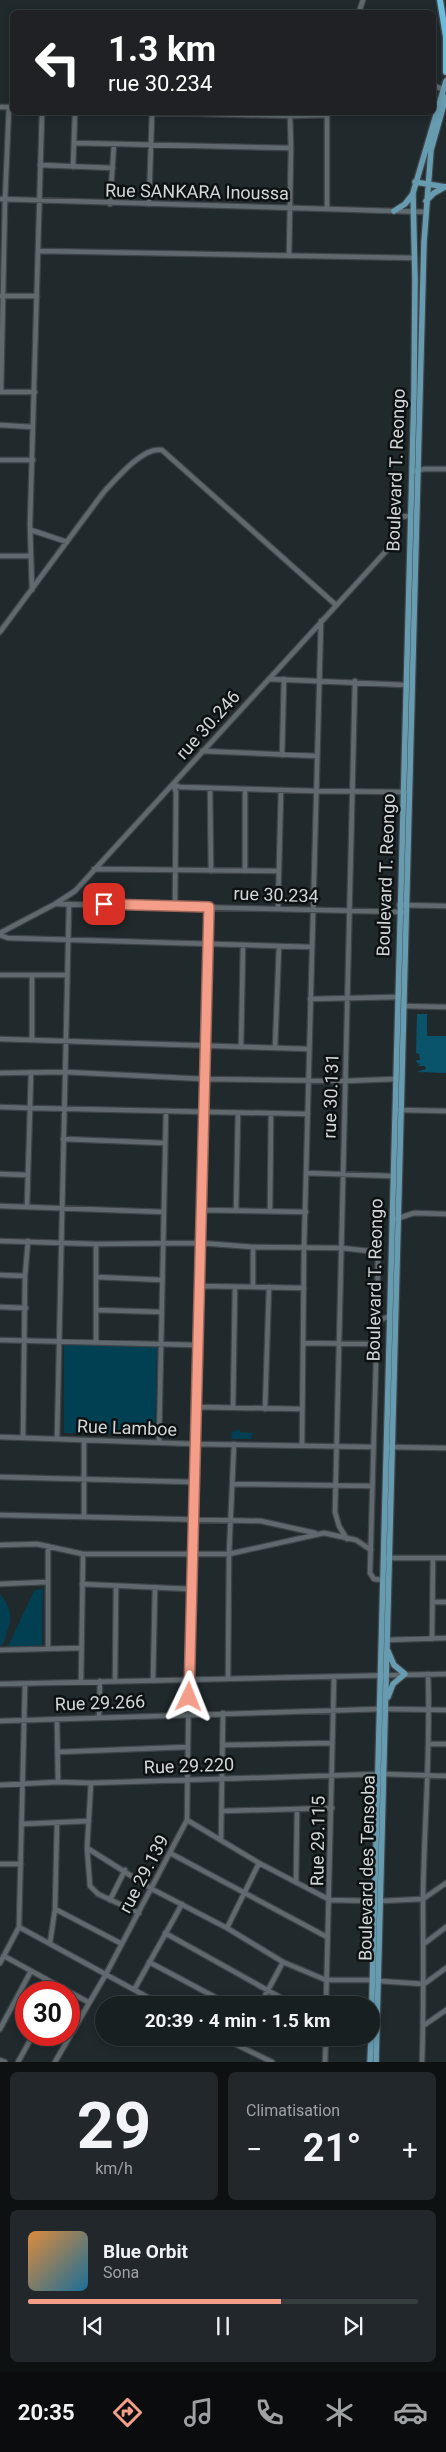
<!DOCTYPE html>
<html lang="fr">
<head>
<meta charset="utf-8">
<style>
	:root { --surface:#181f21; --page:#21272a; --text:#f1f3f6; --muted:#9fa2a5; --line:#363d3f; --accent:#f49e89 }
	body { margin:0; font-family:Roboto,sans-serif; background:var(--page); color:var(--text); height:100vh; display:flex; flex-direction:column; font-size:19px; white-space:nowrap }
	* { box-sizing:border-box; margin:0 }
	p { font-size:16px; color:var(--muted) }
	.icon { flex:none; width:28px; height:28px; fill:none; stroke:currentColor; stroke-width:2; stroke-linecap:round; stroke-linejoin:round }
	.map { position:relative; height:2062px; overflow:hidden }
	.details { display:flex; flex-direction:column; gap:10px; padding:10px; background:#0d1112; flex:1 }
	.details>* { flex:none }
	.banner { position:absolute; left:10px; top:10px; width:426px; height:105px; border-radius:8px; box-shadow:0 2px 8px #0003,0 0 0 1px var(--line); background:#202124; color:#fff; overflow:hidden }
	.speed { position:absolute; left:15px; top:1981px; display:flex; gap:10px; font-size:25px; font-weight:700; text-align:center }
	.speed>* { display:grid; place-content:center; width:65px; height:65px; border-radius:50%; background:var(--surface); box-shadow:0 2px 8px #0003,0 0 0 1px var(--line); line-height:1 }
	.speed .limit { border:8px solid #d22; background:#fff; color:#111 }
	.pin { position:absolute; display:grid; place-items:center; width:42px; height:42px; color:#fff; margin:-21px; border-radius:10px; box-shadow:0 2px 8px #0006 }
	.me { position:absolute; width:55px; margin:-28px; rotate:2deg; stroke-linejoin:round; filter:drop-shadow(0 0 4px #0008) }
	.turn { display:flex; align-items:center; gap:18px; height:105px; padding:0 15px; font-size:22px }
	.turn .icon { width:65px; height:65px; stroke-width:2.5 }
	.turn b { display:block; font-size:35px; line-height:42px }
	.big { font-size:38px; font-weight:700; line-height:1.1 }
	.details .tile { flex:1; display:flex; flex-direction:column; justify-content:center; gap:8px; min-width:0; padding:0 18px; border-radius:8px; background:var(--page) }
	.details .dial { align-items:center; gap:0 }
	.dial b { font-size:65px; line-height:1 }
	.song { display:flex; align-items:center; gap:15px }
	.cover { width:60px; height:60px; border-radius:8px; background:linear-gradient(135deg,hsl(30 70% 55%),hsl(200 70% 35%)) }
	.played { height:5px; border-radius:2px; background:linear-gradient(90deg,var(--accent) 65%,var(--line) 65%) }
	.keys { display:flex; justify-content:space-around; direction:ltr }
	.heat { display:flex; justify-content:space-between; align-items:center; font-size:28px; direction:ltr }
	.details .tiles { flex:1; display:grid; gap:10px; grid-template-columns:1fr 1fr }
	.tile:last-child { grid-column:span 2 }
	.trip { position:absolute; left:95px; top:1996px; width:285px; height:50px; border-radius:25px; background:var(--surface); box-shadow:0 2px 8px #0003,0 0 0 1px var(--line); font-weight:700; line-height:50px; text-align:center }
	.tab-bar { display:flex; height:80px; justify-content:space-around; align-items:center; background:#0a0c0d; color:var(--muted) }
	.tab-bar .icon { width:35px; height:35px }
	.tab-bar .active { color:var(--accent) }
	.tab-bar b { font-size:22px; color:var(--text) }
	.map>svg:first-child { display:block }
	.green { fill:#014053 }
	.forest { fill:#09546a }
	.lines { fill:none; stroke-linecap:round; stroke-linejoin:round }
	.minor-casing { stroke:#3e4448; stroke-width:7 }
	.major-casing { stroke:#3e4448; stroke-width:8 }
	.highway-casing { stroke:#3e4448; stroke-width:9 }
	.minor { stroke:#606a6e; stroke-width:4.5 }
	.major { stroke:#679baf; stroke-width:5.5 }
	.highway { stroke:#6cbcdb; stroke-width:6 }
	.route-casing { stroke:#9f6759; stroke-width:12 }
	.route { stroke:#f49e89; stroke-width:9 }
	.labels { text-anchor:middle; stroke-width:5; stroke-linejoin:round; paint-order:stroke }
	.street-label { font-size:18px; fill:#d1d6d8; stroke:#0d1112 }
</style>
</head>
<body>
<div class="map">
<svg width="446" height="2062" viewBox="0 0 446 2062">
	<rect width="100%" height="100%" fill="#20292c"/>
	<path class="green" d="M64,1344L157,1346L155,1434L64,1433Z
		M240,1429V1432L253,1433L251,1439H231L232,1432Z
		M43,1588L42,1645L7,1648L34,1591Z
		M0,1594C11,1607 13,1617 7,1632C5,1638 6,1643 0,1646Z"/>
	<path class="forest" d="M417,1014H427V1036H446V1073L417,1072L426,1069L425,1066H417L421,1064L417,1063L416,1060H420L419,1054L416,1053Z"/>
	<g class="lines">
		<defs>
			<path id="minor" d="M359,12L363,0
				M434,86L443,89
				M0,107H12
				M134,112L290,116L326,115
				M75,143L291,148
				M40,165L113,168
				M73,167L75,112
				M0,199L426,212
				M110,204L114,144
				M149,204L152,113
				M327,209V113
				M40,251L415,258
				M289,256L291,148L290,116
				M0,296H37
				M0,392H35
				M1,392L5,200L9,107
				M0,425L33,427
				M0,460H33
				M415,471L424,469H446
				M31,530L67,542
				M0,556H31
				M32,590L30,524L42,112
				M0,632L103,493C115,480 143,446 162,450L336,605
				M269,679L406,685
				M202,751L317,756
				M282,755L284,679
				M173,784L180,787L315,791L405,792
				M173,784L176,792L175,906
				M210,788L211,871
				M245,790V871
				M94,869L279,871
				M56,904L403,912
				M399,905L446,906
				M278,908L281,790
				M0,933L55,904L75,891L388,549C395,537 392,523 397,517L409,516
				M0,935L8,938L312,947
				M0,975H67
				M310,999L398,997
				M404,1006L446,1007
				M0,1039L309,1049
				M32,1040V976
				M241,1047L243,945
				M275,1048L279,946
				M0,1073L65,1072L204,1079L345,1081L395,1079
				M31,1073L30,1108L308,1114
				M0,1107L30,1108L27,1206
				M400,1110L446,1111
				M63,1139L165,1143
				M307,1173L392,1176
				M0,1174L28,1175
				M0,1206L164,1212
				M200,1210L306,1212
				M236,1211L238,1113
				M270,1211L271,1114
				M396,1219L414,1213L446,1214
				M0,1241L96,1244L201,1243L253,1247L342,1248L378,1252L377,1323
				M96,1244V1342
				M0,1275L25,1276
				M97,1277L162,1280
				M199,1286L304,1288
				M253,1287V1247
				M0,1307L26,1308
				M97,1310L162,1312
				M0,1340L196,1345
				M303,1343L377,1344
				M197,1407L301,1409
				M233,1407L235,1287
				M265,1409L269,1287
				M0,1437L195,1444L373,1447
				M23,1438L25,1276L28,1241
				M57,1439L69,904
				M159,1442L166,1111
				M302,1445L304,1248L321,621
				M390,1447L446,1448
				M0,1477L193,1482
				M233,1484L372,1486
				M0,1515L261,1521L315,1533
				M84,1516V1440
				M347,1539L339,1526L335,1512L355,681
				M0,1545L37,1544L83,1554H229L324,1533L356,1540L371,1550
				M48,1546V1648
				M387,1558H446
				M383,1580L374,1579L370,1573L377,1326L380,1320L390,1316
				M0,1584L47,1582
				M82,1584L190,1589
				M433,1602H446
				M432,1639L433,1558
				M387,1640L446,1638
				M0,1650L80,1648
				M228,1679L229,1554L234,1444
				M153,1680L155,1588
				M81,1681L83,1554
				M115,1681L116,1587
				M0,1684L446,1674
				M386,1709L446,1710
				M99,1716L100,1681
				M57,1719L58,1782
				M0,1721L380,1709
				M429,1744H446
				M223,1745L332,1743
				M58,1752L188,1747
				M384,1774L446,1776
				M91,1783L87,1848L152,1889L227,1928L283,1962L326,1980H373
				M0,1785L58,1782L91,1783L379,1774
				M222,1811L332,1808
				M187,1820L259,1863L330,1900L375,1901
				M22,1824L89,1821
				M221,1839L223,1713
				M87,1848L90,1886L98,1894L139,1913
				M170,1853L327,1937
				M0,1864H21
				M296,1882L297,1810
				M110,1900L125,1870
				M381,1901L423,1899L446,1883
				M55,1909L122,1944
				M19,1927L162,2005
				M227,1928L259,1863
				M165,1933L294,2005
				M50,1943L55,1909L57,1823
				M425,1943L446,1927
				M4,1956L88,2002
				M149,1962L230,2005
				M0,1963L19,1927L25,1684
				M379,1981L424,1984L446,1968
				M134,1990L182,1904
				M260,2005L283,1962
				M326,2005L334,1677
				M423,2026L446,2010
				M0,2029L31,1971
				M223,2038L272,2062
				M238,2045L242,2038
				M0,2060L5,2062
				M18,2062L33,2035
				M55,2062L106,1974L187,1820L190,1589L197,1407L196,1345L201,1243L200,1210L209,907
				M325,2062L326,2038
				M422,2062C424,2007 423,1953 423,1899C424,1824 431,1749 428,1674"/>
			<path id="major" d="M415,182L446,187
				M426,201L434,193L445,187
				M394,211L405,204L412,195
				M388,1697L393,1684L405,1674L394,1665L388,1651
				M371,2034L414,393L415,279L413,193L446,81
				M370,2062L371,2038
				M376,2062L424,242L431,150L446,97"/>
			<path id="highway" d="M440,0L446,37V72"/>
		</defs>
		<use href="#minor" class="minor-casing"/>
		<use href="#major" class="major-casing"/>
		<use href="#highway" class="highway-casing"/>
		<use href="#minor" class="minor"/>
		<use href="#major" class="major"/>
		<use href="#highway" class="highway"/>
	</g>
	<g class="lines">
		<defs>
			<path id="route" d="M104,904L209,907L189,1697"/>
		</defs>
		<use href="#route" class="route-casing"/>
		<use href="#route" class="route"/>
	</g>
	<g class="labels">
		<g class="street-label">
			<text transform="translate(197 192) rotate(1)" y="6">Rue SANKARA Inoussa</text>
			<text transform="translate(396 470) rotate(-88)" y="6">Boulevard T. Reongo</text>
			<text transform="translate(208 725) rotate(-48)" y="6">rue 30.246</text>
			<text transform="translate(386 875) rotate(-88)" y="6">Boulevard T. Reongo</text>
			<text transform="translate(276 895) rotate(2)" y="6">rue 30.234</text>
			<text transform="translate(331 1096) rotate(-88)" y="6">rue 30.131</text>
			<text transform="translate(375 1280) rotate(-89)" y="6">Boulevard T. Reongo</text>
			<text transform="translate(127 1428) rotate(2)" y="6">Rue Lamboe</text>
			<text transform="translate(100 1703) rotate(-2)" y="6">Rue 29.266</text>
			<text transform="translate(189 1766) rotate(-2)" y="6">Rue 29.220</text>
			<text transform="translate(318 1841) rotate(-89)" y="6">Rue 29.115</text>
			<text transform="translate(367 1868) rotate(-89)" y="6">Boulevard des Tensoba</text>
			<text transform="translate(144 1874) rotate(-62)" y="6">rue 29.139</text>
		</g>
	</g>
</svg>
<div class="speed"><div class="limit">30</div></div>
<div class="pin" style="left:104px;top:904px;background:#d93025"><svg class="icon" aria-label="arrive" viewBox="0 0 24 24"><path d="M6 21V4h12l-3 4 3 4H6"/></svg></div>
<svg class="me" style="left:189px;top:1697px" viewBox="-20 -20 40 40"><path d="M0-17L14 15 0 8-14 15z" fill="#f49e89" stroke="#fff" stroke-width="4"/></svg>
<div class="trip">20:39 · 4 min · 1.5 km</div>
<div class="banner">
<div class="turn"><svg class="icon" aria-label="left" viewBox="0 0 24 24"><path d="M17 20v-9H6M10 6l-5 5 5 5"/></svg><div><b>1.3 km</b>rue 30.234</div></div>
</div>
</div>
<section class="details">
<div class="tiles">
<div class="tile dial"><b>29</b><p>km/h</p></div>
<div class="tile"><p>Climatisation</p>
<div class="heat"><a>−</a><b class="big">21°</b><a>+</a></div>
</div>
<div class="tile">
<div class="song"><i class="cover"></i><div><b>Blue Orbit</b><p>Sona</p></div></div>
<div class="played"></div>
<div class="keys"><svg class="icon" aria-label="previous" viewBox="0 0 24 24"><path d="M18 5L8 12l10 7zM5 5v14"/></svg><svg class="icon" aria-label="pause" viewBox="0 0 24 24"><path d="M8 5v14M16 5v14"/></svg><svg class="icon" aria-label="next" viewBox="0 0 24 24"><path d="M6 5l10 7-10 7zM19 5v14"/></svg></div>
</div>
</div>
</section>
<nav class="tab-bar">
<b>20:35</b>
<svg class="icon active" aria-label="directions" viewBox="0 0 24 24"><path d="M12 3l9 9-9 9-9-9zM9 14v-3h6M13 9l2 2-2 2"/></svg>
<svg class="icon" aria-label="music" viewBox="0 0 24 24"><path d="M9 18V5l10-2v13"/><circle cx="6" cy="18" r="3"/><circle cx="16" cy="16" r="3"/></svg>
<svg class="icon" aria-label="phone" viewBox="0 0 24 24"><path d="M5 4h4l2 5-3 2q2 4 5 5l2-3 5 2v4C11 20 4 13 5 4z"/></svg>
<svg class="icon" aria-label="climate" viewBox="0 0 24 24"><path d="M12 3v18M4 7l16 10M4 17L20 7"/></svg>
<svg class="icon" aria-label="car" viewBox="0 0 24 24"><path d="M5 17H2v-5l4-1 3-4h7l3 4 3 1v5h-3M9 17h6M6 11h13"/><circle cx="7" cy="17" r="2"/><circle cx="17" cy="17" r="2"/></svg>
</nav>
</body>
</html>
